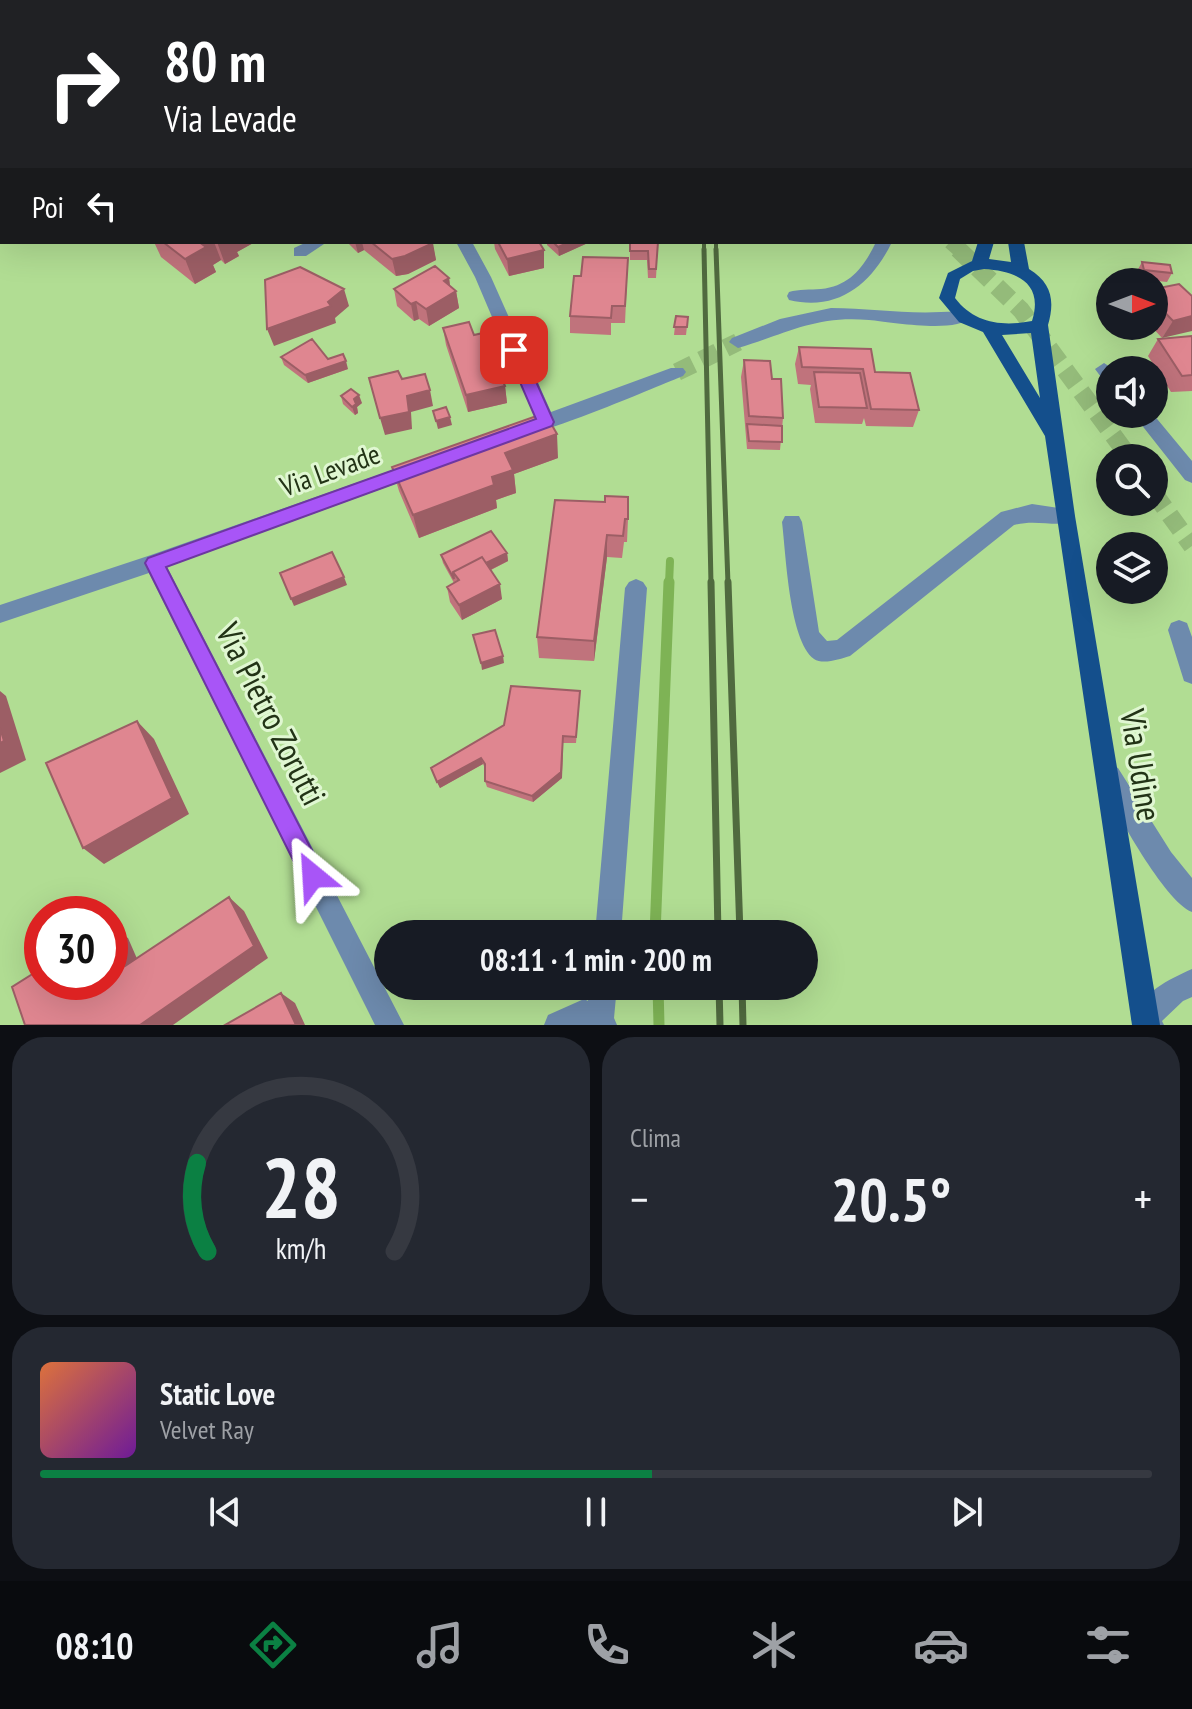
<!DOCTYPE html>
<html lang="it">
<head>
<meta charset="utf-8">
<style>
	:root { --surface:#171b24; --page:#242831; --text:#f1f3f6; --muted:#9ea1a6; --line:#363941; --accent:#0b8043 }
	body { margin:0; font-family:"PT Sans Narrow",sans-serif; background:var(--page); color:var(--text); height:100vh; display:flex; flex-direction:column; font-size:30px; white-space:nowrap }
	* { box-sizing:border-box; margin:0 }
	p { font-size:26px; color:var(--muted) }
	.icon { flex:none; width:44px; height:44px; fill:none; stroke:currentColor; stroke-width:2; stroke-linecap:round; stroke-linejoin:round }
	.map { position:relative; height:1025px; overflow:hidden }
	.drawer { display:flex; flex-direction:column; gap:12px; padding:12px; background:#0d0f14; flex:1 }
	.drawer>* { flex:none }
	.banner { position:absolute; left:0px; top:0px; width:1192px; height:244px; box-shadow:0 8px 32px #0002; background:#202124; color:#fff; overflow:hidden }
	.needle { width:52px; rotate:90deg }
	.fabs { position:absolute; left:1096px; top:268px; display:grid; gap:16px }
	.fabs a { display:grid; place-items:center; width:72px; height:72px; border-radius:50%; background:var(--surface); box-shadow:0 8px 32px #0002; font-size:40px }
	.speed { position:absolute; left:24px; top:896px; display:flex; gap:16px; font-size:40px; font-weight:700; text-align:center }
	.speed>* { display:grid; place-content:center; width:104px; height:104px; border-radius:50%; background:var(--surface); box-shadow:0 8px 32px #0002; line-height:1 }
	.speed .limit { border:12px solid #d22; background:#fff; color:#111 }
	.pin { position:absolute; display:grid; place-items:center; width:68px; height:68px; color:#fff; margin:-34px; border-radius:16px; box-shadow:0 4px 12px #0006 }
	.me { position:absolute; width:88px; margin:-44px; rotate:333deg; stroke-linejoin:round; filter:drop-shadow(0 0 6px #0008) }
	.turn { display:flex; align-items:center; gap:28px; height:168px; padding:0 32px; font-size:36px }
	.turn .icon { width:104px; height:104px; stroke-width:2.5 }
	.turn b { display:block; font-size:56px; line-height:68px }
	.then { display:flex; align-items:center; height:76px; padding:0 32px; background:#0003; gap:16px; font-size:30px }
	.big { font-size:60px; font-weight:700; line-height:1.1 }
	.drawer .tile { flex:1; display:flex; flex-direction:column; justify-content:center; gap:12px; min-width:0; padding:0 28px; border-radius:32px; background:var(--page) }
	.drawer .dial { align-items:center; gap:0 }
	.dial svg { height:208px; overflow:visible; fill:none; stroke:var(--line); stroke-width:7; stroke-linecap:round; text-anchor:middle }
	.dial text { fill:var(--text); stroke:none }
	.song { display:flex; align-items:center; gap:24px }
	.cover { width:96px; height:96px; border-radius:12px; background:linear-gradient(135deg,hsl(20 70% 55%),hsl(280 70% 35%)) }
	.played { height:8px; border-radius:4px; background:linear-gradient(90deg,var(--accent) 55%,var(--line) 55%) }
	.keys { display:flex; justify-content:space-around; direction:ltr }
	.heat { display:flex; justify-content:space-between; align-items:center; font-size:44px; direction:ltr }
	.drawer .tiles { flex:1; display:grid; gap:12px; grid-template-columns:1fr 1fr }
	.tile:last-child { grid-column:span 2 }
	.trip { position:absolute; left:374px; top:920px; width:444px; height:80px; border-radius:40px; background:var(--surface); box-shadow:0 8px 32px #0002; font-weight:700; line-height:80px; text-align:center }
	.tabs { display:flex; height:128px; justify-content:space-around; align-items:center; background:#090b0e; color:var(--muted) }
	.tabs .icon { width:56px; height:56px }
	.tabs .selected { color:var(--accent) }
	.tabs b { font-size:36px; color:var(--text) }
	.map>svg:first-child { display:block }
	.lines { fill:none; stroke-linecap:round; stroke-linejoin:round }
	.stream-far1 { stroke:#7eb355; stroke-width:8 }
	.stream { stroke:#7eb355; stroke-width:11 }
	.minor-tunnel { stroke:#94bb7a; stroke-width:18; stroke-dasharray:18 9; stroke-linecap:butt }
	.major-tunnel-far1 { stroke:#94bb7a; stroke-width:14; stroke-dasharray:14 7; stroke-linecap:butt }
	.major-tunnel { stroke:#94bb7a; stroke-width:18; stroke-dasharray:18 9; stroke-linecap:butt }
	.minor { fill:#6d8aad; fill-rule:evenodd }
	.major { fill:#144f8c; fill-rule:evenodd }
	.rail-far2 { stroke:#506a3f; stroke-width:4 }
	.rail-far1 { stroke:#506a3f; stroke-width:5 }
	.rail { stroke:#506a3f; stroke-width:7 }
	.wall { fill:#c0737c }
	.shaded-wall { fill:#9c5e65 }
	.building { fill:#df8690; stroke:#9c5e65; stroke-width:2 }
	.route { fill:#a855f7; stroke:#6d37a1; stroke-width:2 }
	.labels { text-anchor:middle; stroke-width:6; stroke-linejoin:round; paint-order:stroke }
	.street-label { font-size:28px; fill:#223316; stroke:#e0f7d2 }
	.near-street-label { font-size:34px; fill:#223316; stroke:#e0f7d2 }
</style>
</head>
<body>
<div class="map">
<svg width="1192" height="1025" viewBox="0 0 1192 1025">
	<rect width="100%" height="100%" fill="#b1dd93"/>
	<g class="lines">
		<path class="stream-far1" d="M669,584L670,561"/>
		<path class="stream" d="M655,934L669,582
			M658,986L659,1025"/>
		<path class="minor-tunnel" d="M677,372L738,342"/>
		<path class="major-tunnel-far1" d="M950,242L960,251"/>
		<path class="major-tunnel" d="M958,249L1021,310L1130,458
			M1154,493L1192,546"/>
		<path class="minor" d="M1169,0H1181L1182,2H1170Z
			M1192,12V26L1191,27L1190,13Z
			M1190,60H1192V68H1190Z
			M307,242H327L306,256H294V248Z
			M456,242H472L491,277L551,412L671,368H683L686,372L683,376C658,386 533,440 516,435L514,430L516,425L535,418L475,277Z
			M876,242H892C872,283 839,312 789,300L787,296L789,292C799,289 810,290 821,289C850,286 864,267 876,242Z
			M831,308C868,308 904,314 941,312C952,312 964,309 971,317C957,334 891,322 869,320C815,315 786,334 738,348L729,342L732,338L780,319Z
			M1104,363L1115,370H1110V382L1104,381L1095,369Z
			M1133,414H1153L1192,461V483L1185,480Z
			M418,461L425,463L428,468L425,473L167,567L404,1025H375L149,573L0,623V605L151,555Z
			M1032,504L1072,510L1075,516L1072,522C1055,527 1035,519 1014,525L850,656C840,659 823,665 814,659C789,640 786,554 782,522L785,516H799L802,522L819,632L827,641L837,640L1001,512Z
			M636,579L643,582L647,588L621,934H595L625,588L629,582Z
			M1179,620L1187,623L1192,637V684L1184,681L1168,630L1171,623Z
			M1109,764L1118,768L1171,852L1192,878V912C1163,900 1118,813 1100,784L1097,776L1100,768Z
			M1192,969V997L1183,1001L1162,1021L1164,1025H1134L1131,1019C1142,993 1167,980 1192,969Z
			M589,986H617L614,1018L617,1025H544L548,1015L584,999L588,1001Z"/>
		<path class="major" d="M282,0H315L316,2H283Z
			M974,0H986V2H974Z
			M978,242H994L989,259L1011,262L1008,242H1024L1029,269C1052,283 1055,301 1048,325L1075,516L1160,1025H1132L1045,436L983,332L959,322L939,298L948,273L972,261ZM984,269C1017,271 1044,283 1032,321C1002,327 974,323 955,298L960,279L973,271ZM1031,333L1040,398L1002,335Z"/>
		<path class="rail-far2" d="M704,242V251
			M716,242V251"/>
		<path class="rail-far1" d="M704,249L711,584
			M716,249L728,584"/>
		<path class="rail" d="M711,582L718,934
			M728,582L740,934
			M719,986L720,1025
			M742,986L743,1025"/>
	</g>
	<path class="wall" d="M154,242H255L237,252L239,256L225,264L221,260L213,265L216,272L195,284L161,257Z
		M347,242H432L436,260L408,274L396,276L364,250L358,253Z
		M494,242H539L544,268L509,276L495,249Z
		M547,242H590L559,256L547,245Z
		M630,242H658L656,278H648L647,260H630Z
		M628,258L625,323H611V335L570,333V316L581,276Z
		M1142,262L1172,273L1167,282L1139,279L1137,271Z
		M449,278L450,286L456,291L459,308L429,326L419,319L414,321L397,306L394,289Z
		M1154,289L1192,296L1162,338L1151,326H1154Z
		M676,316L688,317L686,335H674Z
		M443,328L474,335L505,386L507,403L468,412L446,345Z
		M1192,336V391L1171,392L1148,356L1158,339Z
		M799,347L875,372L919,410L913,427L866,426L864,418L862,424L815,423L810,389L811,385L798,384L795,364Z
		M281,357L328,359L348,369L308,383L284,365Z
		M744,360L772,379L783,418L780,450L747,449L741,377Z
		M341,396L362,403L357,407L358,413L355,415L343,404Z
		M558,458L514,474L516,493L496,500L497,508L419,538L399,491L392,467Z
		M555,500L628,519L627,542H624L622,558L607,557L594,661L539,658L537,637Z
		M507,553L508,561L491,570L502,599L462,620L450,602L447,587L454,583L443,563L441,555Z
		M580,691L576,743H563L562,778L533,802L487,787L485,781V768L483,764L440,788L431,768Z"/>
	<path class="shaded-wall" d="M1120,0H1157L1156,2H1116Z
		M199,242H214L221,260L213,265L216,272L195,284L185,259Z
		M217,242H255L237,252L239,256L225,264Z
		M355,242H362L364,250L358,253Z
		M570,242H590L559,256L558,247Z
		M433,243L436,260L408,274L396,276L392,259Z
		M544,250V268L509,276L507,259Z
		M449,278L451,294L456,291L459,308L429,326L426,309L444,281Z
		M344,289L349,306L335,318L336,323L274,346L267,329L328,302Z
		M416,302L419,319L414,321L411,304Z
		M1192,316V331L1162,338L1173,321Z
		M346,361L348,369L308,383L305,375Z
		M505,386L507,403L468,412L466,395Z
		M430,390L433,406L411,412L412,429L385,435L380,418L407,396Z
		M359,395L362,403L357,407L358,413L355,415L352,407L354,399Z
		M450,417L452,425L438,429L436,421Z
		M557,434L558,458L514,474L516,493L496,500L497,508L419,538L413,515L492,477L505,453Z
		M607,535V557L594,661V641Z
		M507,553L508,561L460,585L457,578Z
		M344,577L347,585L294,606L291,599Z
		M500,584L502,599L462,620L459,605Z
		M503,656L504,663L482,670L481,663Z
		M0,691L6,696L26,760L0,773Z
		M137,721L154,739L189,814L104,864L83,848Z
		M563,736L562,778L533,802L532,796Z
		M481,758L483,764L440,788L437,782Z
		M229,897L244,911L268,958L173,1025H140Z
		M110,927L128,938L145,977L125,966L110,931Z
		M281,993L295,1003L305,1025H296Z"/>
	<path class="building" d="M748,0H827L854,2H747Z
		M860,0H900V2H860Z
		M1054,0H1120L1116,2H1058Z
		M163,242H199L206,247L185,259Z
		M371,242H432L433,243L405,256L392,259Z
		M498,242H539L544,250L507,259Z
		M553,242H570L558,247Z
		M630,242H658L656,269H649L648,251H630Z
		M583,257L628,258L625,306H612L611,318L570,316L574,276H581Z
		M1142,262L1170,265L1172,273L1144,270Z
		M435,266L449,278L444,281L456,291L426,309L416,302L411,304L394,289Z
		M300,267L344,289L328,302L331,306L267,329L265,280Z
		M1179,284L1192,296V316L1173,321L1154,301V289Z
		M676,316L688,317L687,327H674Z
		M469,322L474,335L483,333L505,386L466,395L443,328Z
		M1192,336V375L1182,376L1158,339Z
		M312,339L328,359L343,354L346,361L305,375L281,357Z
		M799,347L871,349L875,372L910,373L919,410L871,409L863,369L802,367Z
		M744,360L770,361L772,379H781L783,418L749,416Z
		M398,371L402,379L425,374L430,390L407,396L409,412L380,418L369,378Z
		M814,372L860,373L867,408L819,407Z
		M351,389L359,395L354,399L356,404L352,407L341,396Z
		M446,407L450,417L436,421L433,411Z
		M545,413L557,434L505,453L513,470L492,477L494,485L413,515L392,467Z
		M747,424L782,426V442L749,441Z
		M605,496L628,497V519H625L623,536L607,535L594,641L537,637L555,500L605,502Z
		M491,531L507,553L486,563L482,557L453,572L454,579L441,555Z
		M332,552L344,577L291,599L280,573Z
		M482,557L500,584L459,605L447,587L459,580L453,572Z
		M495,630L503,656L481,663L473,635Z
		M511,686L580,691L576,737L563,736L561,772L532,796L485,781V764L481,758L437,782L431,768L504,725Z
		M137,721L172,798L83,848L46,763Z
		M0,728L4,741L0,743Z
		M229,897L254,946L140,1025H25L12,987L42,968V982H110V931L125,966Z
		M281,993L296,1025H225Z"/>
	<path class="route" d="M514,345L522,350L554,422L552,426L166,567L321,868L325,876L321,884L313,888L305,884L145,563L148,558L536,419L506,350Z"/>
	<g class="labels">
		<g class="street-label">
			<text transform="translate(330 470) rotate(-20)" y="10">Via Levade</text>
		</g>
		<g class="near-street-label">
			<text transform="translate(271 714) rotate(63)" y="12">Via Pietro Zorutti</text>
			<text transform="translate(1141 765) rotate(81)" y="12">Via Udine</text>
		</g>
	</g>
</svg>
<div class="fabs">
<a><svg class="needle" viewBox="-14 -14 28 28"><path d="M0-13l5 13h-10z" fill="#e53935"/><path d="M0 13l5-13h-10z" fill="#9ea1a6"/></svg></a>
<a><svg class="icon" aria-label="sound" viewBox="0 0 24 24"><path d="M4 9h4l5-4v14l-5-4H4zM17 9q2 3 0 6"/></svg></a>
<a><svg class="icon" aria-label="search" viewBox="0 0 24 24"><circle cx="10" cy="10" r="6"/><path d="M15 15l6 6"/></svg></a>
<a><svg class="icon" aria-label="layers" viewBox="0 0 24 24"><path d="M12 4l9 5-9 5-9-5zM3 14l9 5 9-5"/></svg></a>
</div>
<div class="speed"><div class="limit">30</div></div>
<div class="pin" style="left:514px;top:350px;background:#d93025"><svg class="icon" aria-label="arrive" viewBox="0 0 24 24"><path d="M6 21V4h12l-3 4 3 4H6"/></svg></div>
<svg class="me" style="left:313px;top:876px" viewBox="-20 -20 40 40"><path d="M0-17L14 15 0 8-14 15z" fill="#a855f7" stroke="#fff" stroke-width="4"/></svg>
<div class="trip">08:11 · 1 min · 200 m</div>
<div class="banner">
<div class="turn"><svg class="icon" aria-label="right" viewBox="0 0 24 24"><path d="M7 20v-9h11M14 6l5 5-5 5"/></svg><div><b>80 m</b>Via Levade</div></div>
<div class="then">Poi<svg class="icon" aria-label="left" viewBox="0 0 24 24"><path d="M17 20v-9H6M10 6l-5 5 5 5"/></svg></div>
</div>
</div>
<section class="drawer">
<div class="tiles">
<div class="tile dial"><svg viewBox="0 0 100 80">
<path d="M14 69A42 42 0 1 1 86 69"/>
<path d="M14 69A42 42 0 0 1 10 35" stroke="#0b8043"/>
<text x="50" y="56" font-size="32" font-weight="700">28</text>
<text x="50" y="72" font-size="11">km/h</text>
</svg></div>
<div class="tile"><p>Clima</p>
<div class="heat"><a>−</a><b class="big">20.5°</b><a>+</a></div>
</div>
<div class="tile">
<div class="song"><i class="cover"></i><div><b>Static Love</b><p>Velvet Ray</p></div></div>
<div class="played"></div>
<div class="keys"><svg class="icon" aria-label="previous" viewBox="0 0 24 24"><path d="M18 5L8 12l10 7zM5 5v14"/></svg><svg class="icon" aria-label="pause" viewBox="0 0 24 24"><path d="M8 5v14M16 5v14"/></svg><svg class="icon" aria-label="next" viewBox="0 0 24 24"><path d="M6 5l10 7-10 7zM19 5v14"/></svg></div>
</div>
</div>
</section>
<nav class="tabs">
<b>08:10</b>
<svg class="icon selected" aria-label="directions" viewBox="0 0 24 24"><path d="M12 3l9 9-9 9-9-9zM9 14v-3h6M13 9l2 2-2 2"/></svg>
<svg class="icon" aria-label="music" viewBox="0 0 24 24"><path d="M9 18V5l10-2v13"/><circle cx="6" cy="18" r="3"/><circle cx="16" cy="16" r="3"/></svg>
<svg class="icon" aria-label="phone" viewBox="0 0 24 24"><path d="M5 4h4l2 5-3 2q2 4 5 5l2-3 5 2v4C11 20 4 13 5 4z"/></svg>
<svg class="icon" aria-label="climate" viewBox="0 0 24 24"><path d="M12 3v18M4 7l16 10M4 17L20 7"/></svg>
<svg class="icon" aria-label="car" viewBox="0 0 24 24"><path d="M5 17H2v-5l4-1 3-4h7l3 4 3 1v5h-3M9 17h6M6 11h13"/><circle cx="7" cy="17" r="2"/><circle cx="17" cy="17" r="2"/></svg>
<svg class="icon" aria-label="filters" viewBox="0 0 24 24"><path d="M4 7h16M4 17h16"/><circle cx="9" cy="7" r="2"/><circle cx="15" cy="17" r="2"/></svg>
</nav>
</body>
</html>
